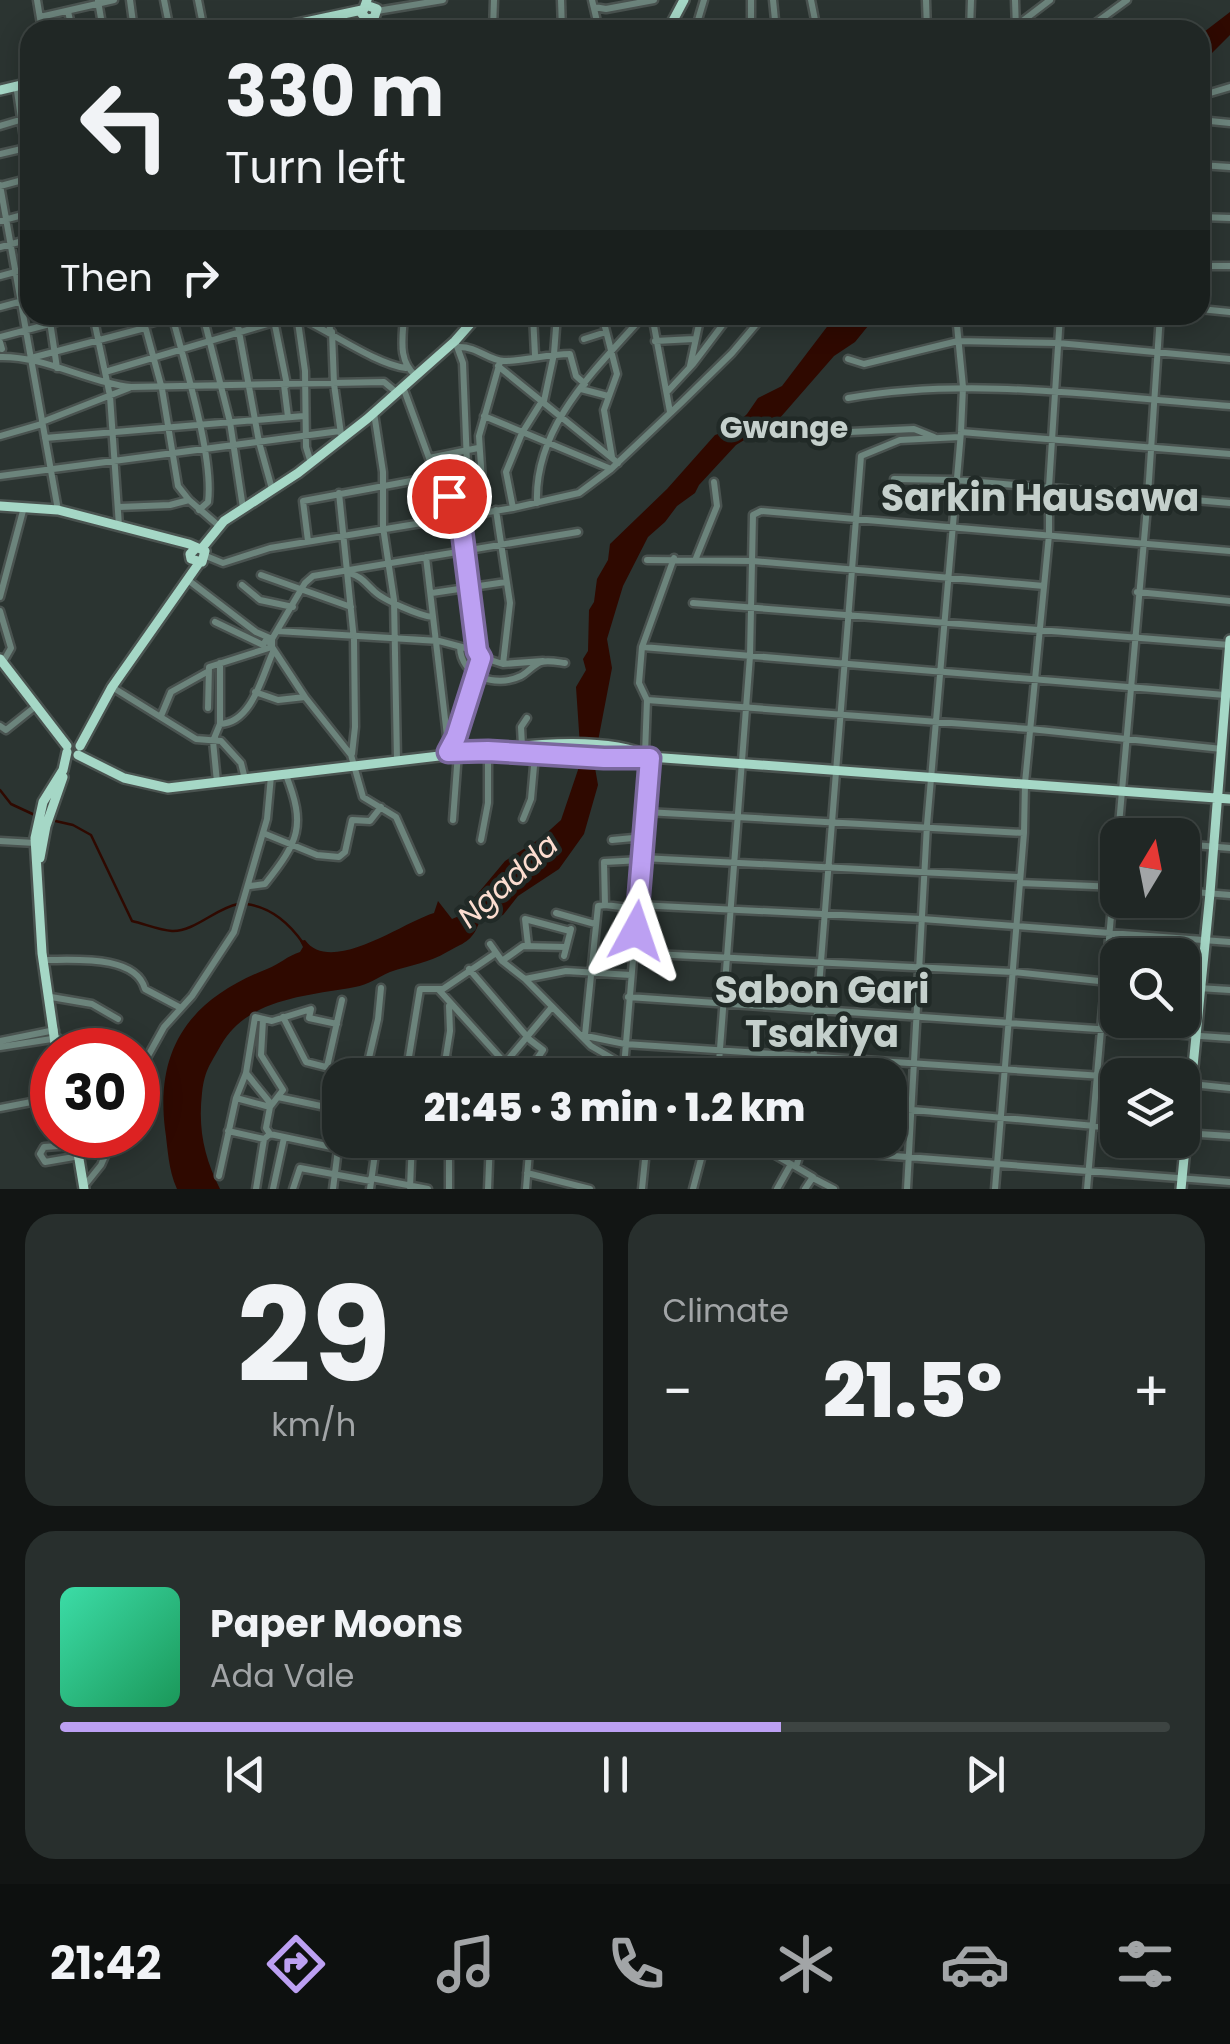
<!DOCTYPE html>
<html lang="en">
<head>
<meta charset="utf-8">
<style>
	:root { --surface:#202725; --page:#282f2d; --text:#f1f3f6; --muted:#a2a5a7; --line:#3d4442; --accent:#bca0f2 }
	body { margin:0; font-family:Poppins,sans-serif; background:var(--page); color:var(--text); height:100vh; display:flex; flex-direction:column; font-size:38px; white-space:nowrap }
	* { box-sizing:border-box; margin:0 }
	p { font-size:32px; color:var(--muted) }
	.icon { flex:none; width:55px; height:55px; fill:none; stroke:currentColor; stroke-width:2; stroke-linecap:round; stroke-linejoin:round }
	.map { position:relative; height:1189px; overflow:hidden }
	.drawer { display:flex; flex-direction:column; gap:25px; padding:25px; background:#121514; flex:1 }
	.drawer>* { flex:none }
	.hud { position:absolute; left:20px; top:20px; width:1190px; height:305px; border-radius:30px; box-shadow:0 5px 25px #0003,0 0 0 2px var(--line); background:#202725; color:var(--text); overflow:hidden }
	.needle { width:65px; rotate:10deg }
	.tools { position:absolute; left:1100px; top:818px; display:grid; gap:20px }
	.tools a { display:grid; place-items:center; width:100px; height:100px; border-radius:20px; background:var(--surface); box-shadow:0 5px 25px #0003,0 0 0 2px var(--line); font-size:50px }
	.speed { position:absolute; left:30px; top:1028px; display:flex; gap:20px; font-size:50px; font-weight:700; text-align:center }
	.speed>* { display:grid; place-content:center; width:130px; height:130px; border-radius:50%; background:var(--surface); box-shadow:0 5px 25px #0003,0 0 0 2px var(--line); line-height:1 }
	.speed .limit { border:15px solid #d22; background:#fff; color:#111 }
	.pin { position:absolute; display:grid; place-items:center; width:85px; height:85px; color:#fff; margin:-42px; border:5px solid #fff; border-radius:50%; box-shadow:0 2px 10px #0007 }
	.me { position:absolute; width:110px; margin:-55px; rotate:5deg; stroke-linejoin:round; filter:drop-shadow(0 0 8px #0008) }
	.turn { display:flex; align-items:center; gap:35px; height:210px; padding:0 40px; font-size:45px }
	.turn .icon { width:130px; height:130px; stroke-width:2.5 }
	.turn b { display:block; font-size:70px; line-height:85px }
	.then { display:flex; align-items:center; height:95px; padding:0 40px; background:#0003; gap:20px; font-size:38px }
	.big { font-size:75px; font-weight:800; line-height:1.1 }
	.drawer .tile { flex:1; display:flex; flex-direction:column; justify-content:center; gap:15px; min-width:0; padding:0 35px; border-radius:30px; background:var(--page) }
	.drawer .dial { align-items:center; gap:0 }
	.dial b { font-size:130px; line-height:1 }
	.song { display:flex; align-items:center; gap:30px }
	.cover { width:120px; height:120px; border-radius:15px; background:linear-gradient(135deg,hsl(160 70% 55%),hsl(150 70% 35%)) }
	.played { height:10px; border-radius:5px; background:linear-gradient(90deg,var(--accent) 65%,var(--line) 65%) }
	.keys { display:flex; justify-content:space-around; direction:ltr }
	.heat { display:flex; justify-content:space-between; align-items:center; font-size:55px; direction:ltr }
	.drawer .tiles { flex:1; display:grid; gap:25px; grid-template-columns:1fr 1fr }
	.tile:last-child { grid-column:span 2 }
	.trip { position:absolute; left:322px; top:1058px; width:585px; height:100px; border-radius:30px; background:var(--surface); box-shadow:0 5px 25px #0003,0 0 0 2px var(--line); font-weight:800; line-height:100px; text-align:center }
	.dock { display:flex; height:160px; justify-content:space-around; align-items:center; background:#0d100f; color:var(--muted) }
	.dock .icon { width:70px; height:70px }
	.dock .active { color:var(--accent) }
	.dock b { font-size:45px; color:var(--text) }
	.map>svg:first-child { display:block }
	.water { fill:#2f0900 }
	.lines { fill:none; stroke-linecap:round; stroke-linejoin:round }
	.stream { stroke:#2f0900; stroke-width:2.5 }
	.minor-casing { stroke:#4a5350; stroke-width:11 }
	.major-casing { stroke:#4a5350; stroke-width:14 }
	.minor { stroke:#6c847c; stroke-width:6 }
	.major { stroke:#a5d7c6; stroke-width:9 }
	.route-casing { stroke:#7a689d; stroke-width:25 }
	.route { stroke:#bca0f2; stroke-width:18 }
	.labels { text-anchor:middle; stroke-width:9; stroke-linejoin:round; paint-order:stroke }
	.neighbourhood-label { font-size:30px; font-weight:bold; fill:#c5d0cc; stroke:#212a27 }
	.water-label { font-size:30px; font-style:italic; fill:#fcddd0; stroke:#212a27 }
	.district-label { font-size:38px; font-weight:bold; fill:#c5d0cc; stroke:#212a27 }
</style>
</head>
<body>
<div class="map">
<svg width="1230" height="1189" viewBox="0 0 1230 1189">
	<rect width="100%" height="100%" fill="#2b3431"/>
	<path class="water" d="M1230,12V35L1200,65V35Z
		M836,315H877L855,342L834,356L779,419L736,445L699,485L695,493L677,506L665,522L648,537L623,586L607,639L612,668L594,762L598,785L584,834L559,869L518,896L503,915L479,923C472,942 463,943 447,952C429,963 410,965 390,972C378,977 368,985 355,987C307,996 248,998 221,1045C210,1065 205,1069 202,1093C198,1129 204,1157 220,1189H177C168,1169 168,1149 165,1129C155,1047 191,999 267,969C280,964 287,956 300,952L303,947L300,941L305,940C331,976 403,922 434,913L438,901L452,919L459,916L505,861L541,838L561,820L581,761L576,687L586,670L583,659L588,651L589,610L594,602L597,579L608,560L610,544L667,489L715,435L730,430L747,414L758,398L782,386Z"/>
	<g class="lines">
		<path class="stream" d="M0,790L11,804L39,817
			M51,820L73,825L91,835L132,921C145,924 159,930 172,931C194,932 216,908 238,904
			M246,904C271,907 289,923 303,943"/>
		<defs>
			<path id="minor" d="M37,0L42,30
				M130,0L134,30
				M164,0L170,30
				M198,0L204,30
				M561,0L562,30
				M592,0L599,30
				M773,0L776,30
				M811,0L817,30
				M926,0L927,30
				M1015,0L1016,29
				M98,1L103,30
				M594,7L606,9L654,0
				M68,11L72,30
				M377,11L443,0
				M40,17L114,0
				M672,22L688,30
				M1016,26L1050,0
				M307,28V30
				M493,30L494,0
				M695,30L704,0
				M751,30V0
				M970,30L971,0
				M1086,30L1127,0
				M17,91L30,179
				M1200,96L1230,87
				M1200,120L1230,123
				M0,126L30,117
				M0,154L30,147
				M1200,165L1230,167
				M0,185L58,510
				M0,186L30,178
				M1200,217L1230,218
				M0,221L30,213
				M0,247L30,239
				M1200,266H1230
				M0,276L30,268
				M0,307L30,299
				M1200,309L1230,312
				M49,315L57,368
				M93,315L110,396L119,526
				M142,315L162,389L178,486L189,500L219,526
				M172,315C184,362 214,457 208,502L199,510
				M203,315L230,422L243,508
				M236,315L259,442L272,489
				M273,315L287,385
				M297,315L305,371L306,447L311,463
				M329,315L330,330
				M404,315C403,337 397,360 416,376
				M533,315L535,355
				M602,315L617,374L604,410L612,457
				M652,315L670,412
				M298,317C330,331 375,364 406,368
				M144,325L180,315
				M332,332L334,384L341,434
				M0,337L84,315
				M584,339L606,332
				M455,341L463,363L469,514
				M655,341L694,339
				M0,342L2,349
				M458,347C477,346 489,361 504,361C526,361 547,354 570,354L576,376L585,384
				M0,357C45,356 86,382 131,387L384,382L396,392
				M31,358L145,328
				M848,359L864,364L958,341L1058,343L1230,359
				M498,366L618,463
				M690,366L701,315
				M105,372L274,322
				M284,385L288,417
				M403,387L429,458L460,515L477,651
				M581,389L608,396
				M667,392L693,364L730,315
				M848,398C974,376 1103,397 1230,406
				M544,401L554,354L557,315
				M374,413L383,472V527L394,600L397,760
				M484,416L611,469
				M42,422L129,388
				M961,432L1230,454
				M828,433L914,429L934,437
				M0,436L42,424
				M45,438L304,416
				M429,458L478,448
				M0,476L340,431
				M894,479L956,480L1230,503
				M416,480L421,522
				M339,493L354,640L355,727L352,754
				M537,503C534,426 596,369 644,315
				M119,507L170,505L189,500
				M513,508L506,472L522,433L542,401
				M496,510L510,603L503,664
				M484,512L479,436L500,362
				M308,541L303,501L438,476
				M206,556L223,563L270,548L513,508L579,493L611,469L682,402L732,353L764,315
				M426,557L449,753
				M696,558L717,506L714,482
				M647,560L753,561L1044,586
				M349,573C362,577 364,582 374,591C383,600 420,616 433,617
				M261,575L351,607
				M188,580L256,632L272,639
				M242,585L260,600L293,607
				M1137,592L1230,601
				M432,593L506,582
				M0,597L24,507
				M693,603L1230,645
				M0,611L11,648L3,662
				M215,622L263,645L266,640L270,643
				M277,631L439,641L477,651L481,657L503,664L543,661
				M460,647C461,677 496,688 521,676C528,672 533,665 541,662C548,660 557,662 565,663
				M642,647L1225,695
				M112,687L196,739L221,741L241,763L245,779
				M255,692L278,700L305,697
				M647,700L1030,729L1222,749
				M208,708L209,667L272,647
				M161,716L171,692L207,672
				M220,724V663
				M0,726L6,730L36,706
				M522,746L521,727L527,718
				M448,749L457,737L481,657
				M645,754L647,700L639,683L642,647L674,558
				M217,782L213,741L220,724C252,723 262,676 273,652
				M646,812L1024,833
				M523,819L531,799L535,755
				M453,820L458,753
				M263,833L317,855L339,857L345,852L352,820L370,821L381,807
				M481,840L488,803V751
				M612,840L644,837
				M0,841L35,843
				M1182,844L1230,848
				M642,858L1020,877
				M420,871L396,817L363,797L351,755L305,697L272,647V639L305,583L313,576L578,532
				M1020,883L1118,887
				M250,886L265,884C299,841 306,826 286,775
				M1182,891L1230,895
				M605,905L637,909
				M638,905L922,919L1230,942
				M556,913L595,924
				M490,944L502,961L525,979L591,1046L641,1075
				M528,945L525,919L570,931
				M633,953L1013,972L1118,983
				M564,956L571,929
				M47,960C76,960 136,955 145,989L179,1007
				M502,961L523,946L565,947
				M469,969L530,1040L543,1050L526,1075
				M525,979L566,971L631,975
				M1182,987L1230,990
				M439,990L506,1064
				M51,997L92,1004L118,1019
				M628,997L1230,1038
				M283,1017L306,1062L357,1075
				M263,1020L261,1055L283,1090L270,1107
				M581,1035L625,1044L1118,1077
				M585,1035L598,906L605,905L604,862L642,860
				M0,1041L55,1030
				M0,1047L58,1038
				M446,1057L460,1075
				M327,1067L342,1000
				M624,1067L650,757
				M246,1073L271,1104
				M138,1074L164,1027L192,996L234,932L267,819L271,776
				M365,1075L378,1019L381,988
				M406,1075L420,989H443L496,953
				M443,1075L450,1031L449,1006
				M495,1075L552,1007
				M718,1075L750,656L753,515L761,511L1230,551
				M812,1075L861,456L900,440L960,437
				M1182,1083L1230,1088
				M278,1097L340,1110
				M236,1098L270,1107L266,1128L270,1134
				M0,1108L52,1098
				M890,1108L1118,1128
				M228,1131L264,1139L270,1134L374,1156
				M1184,1133L1230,1136
				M749,1140L796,1167
				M804,1140L796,1167L813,1177L805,1189
				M73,1145L44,1147L40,1154L45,1162L74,1157
				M803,1149L1230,1182
				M527,1173L590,1189
				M219,1176L236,1098L246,1073L255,1017L272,1021L311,1009L309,1018L337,1024
				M371,1178L428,1189
				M813,1178L834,1189
				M85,1185L101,1165L114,1135
				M410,1188L412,1140
				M256,1189L264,1139
				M273,1189L284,1138
				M293,1189L300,1168L371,1181
				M333,1189L338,1149
				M370,1189L377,1140
				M449,1189V1140
				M488,1189L490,1140
				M526,1189L529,1152
				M642,1189L647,1140
				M693,1189L706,1140
				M777,1189L791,1164
				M907,1189L927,825L961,432L963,387L956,315
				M995,1189L1024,833L1025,783L1049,535V487L1060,315
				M1087,1189L1148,495L1160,315"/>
			<path id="major" d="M366,5L377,9L374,18L367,19L362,14L367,0
				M268,30L362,10
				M668,30L684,0
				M0,90L30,83
				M0,506L58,510L189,544L205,551L202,562L191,559L190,554L196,548
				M202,548L224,521L298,473L367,419L455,341L478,315
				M0,659L67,746
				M80,746L112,687L199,563
				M505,748C546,743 613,738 650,757
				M488,751L604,759L650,757L1230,799
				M78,755L124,778L168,788L490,750
				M40,858L46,826L63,777
				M56,1050L42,953L35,838L43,802L63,770L67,752
				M75,1135L84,1189
				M1181,1189L1210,893L1230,640"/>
		</defs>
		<use href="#minor" class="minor-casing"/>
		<use href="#major" class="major-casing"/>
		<use href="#minor" class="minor"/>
		<use href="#major" class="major"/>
	</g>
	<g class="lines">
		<defs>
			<path id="route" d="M449,496L460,515L477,651L481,658L456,737L448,752L488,751L604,758H650L636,931"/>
		</defs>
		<use href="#route" class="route-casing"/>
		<use href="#route" class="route"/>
	</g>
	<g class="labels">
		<g class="neighbourhood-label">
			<text x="784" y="438">Gwange</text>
		</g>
		<g class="water-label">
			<text transform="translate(508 881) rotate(-42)" y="10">Ngadda</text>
		</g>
		<g class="district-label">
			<text x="1040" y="511">Sarkin Hausawa</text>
			<text x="822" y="1003">Sabon Gari<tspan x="822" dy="44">Tsakiya</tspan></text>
		</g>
	</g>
</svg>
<div class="tools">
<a><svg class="needle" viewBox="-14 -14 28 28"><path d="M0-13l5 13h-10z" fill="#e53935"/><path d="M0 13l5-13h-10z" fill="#a2a5a7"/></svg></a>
<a><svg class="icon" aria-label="search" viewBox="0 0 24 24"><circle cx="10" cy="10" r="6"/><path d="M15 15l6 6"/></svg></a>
<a><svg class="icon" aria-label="layers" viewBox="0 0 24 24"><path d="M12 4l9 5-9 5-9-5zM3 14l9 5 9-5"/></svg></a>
</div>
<div class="speed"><div class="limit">30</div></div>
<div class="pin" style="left:449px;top:496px;background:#d93025"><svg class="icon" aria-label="arrive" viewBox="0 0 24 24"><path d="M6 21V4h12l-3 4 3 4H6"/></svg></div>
<svg class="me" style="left:636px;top:931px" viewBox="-20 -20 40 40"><path d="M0-17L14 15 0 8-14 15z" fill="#bca0f2" stroke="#fff" stroke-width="4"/></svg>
<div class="trip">21:45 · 3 min · 1.2 km</div>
<div class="hud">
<div class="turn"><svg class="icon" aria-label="left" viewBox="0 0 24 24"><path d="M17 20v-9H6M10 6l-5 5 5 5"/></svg><div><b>330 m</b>Turn left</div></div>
<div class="then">Then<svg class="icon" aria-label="right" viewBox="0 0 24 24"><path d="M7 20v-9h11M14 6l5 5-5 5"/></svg></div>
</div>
</div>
<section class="drawer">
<div class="tiles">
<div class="tile dial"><b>29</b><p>km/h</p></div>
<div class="tile"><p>Climate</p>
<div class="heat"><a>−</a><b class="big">21.5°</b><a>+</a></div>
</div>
<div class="tile">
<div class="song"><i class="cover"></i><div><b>Paper Moons</b><p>Ada Vale</p></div></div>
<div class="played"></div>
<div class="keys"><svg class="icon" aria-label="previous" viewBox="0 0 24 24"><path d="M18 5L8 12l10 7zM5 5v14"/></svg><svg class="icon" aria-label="pause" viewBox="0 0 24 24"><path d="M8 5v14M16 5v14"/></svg><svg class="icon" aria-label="next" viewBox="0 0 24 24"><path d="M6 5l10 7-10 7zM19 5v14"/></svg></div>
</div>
</div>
</section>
<nav class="dock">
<b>21:42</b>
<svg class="icon active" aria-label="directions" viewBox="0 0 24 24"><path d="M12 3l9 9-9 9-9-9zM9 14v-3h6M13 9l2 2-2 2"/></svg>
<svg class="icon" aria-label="music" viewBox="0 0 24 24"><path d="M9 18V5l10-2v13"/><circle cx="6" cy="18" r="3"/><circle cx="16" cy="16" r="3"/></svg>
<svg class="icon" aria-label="phone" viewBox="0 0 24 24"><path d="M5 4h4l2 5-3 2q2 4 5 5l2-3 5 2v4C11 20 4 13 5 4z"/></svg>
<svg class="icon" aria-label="climate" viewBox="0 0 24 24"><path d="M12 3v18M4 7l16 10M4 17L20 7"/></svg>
<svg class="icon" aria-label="car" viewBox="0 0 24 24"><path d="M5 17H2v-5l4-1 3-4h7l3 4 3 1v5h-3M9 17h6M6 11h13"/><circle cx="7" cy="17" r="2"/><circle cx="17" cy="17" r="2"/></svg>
<svg class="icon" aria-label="filters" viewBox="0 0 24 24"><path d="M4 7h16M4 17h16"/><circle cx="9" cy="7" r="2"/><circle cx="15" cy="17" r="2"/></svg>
</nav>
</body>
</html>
